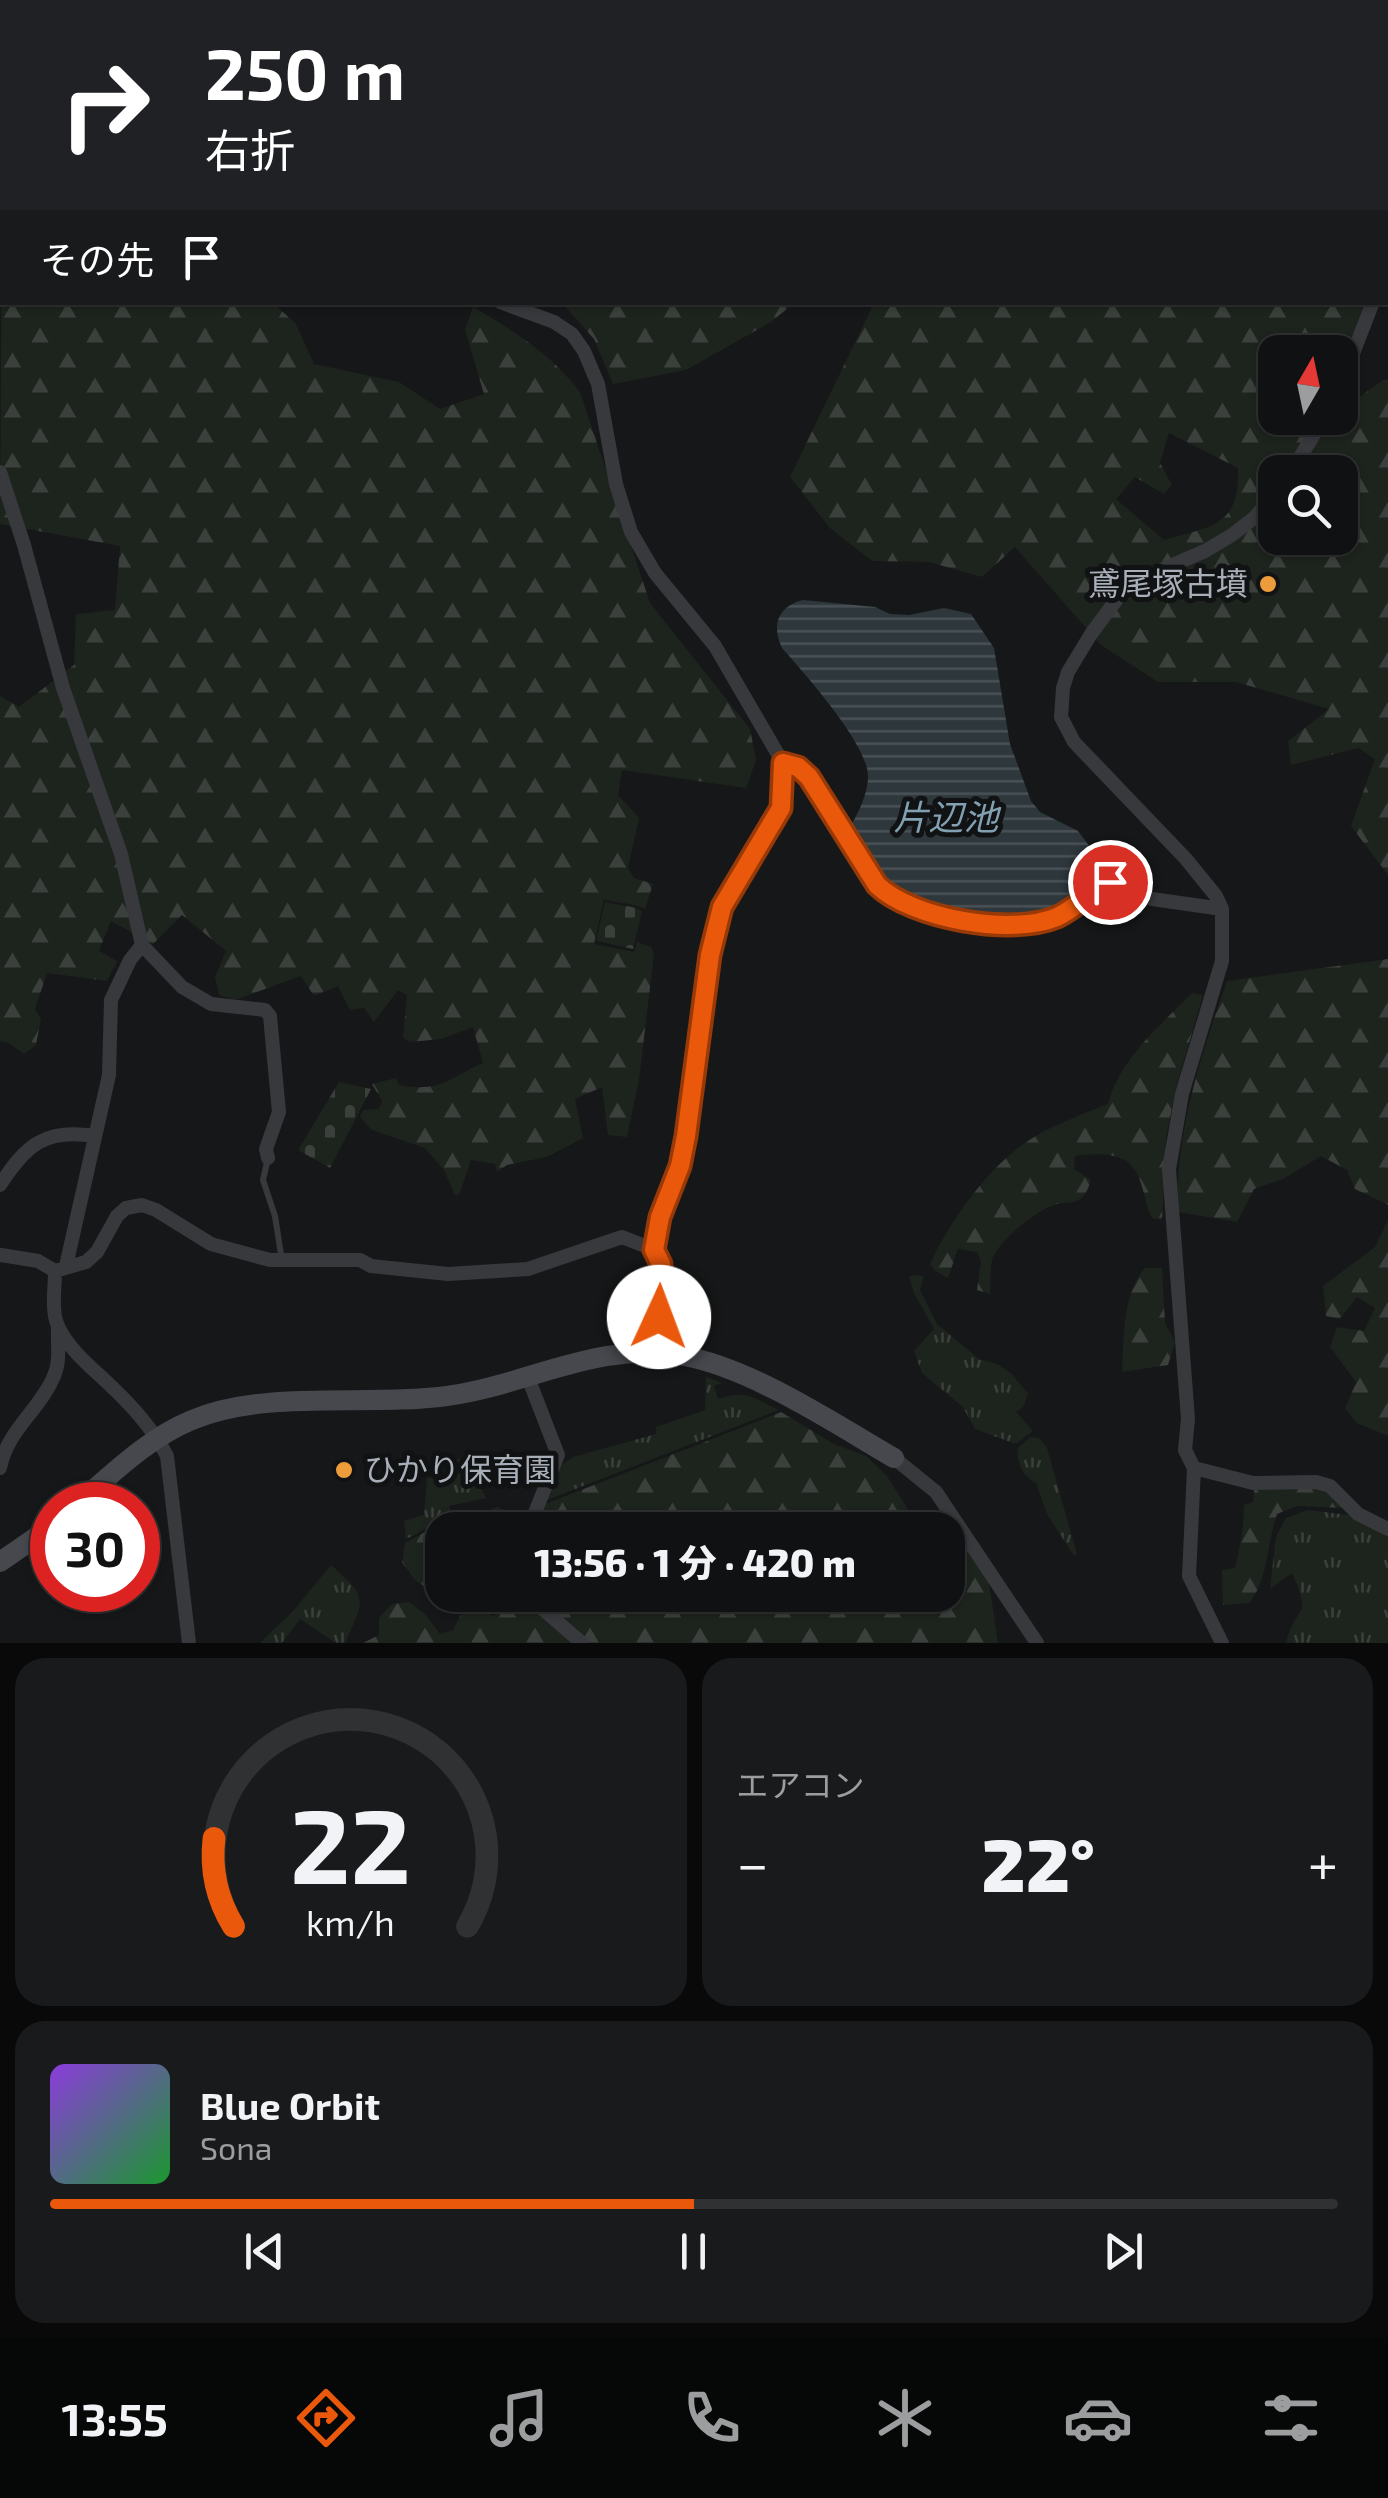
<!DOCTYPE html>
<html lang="ja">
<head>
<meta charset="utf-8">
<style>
	:root { --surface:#101112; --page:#191a1b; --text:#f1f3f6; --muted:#9c9d9f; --line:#303132; --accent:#ea580c }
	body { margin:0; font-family:"Exo 2","Noto Sans JP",sans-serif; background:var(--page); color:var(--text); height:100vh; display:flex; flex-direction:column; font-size:38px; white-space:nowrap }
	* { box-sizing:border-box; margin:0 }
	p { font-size:32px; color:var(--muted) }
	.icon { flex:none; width:55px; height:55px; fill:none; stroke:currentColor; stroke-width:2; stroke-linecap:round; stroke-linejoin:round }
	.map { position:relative; height:1643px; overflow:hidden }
	.drawer { display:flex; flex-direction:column; gap:15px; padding:15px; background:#09090a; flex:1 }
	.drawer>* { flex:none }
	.hud { position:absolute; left:0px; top:0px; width:1390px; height:305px; box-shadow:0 2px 8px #0004,0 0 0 2px var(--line); background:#202124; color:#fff; overflow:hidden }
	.needle { width:65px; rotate:9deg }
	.tools { position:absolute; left:1258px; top:335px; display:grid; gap:20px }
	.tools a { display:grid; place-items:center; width:100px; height:100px; border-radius:20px; background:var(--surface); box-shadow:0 2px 8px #0004,0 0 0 2px var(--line); font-size:50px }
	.speed { position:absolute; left:30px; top:1482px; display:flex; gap:20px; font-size:50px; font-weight:700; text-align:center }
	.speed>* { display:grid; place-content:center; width:130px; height:130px; border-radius:50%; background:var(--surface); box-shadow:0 2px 8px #0004,0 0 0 2px var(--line); line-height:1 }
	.speed .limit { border:15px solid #d22; background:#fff; color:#111 }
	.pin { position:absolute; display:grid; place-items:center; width:85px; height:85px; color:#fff; margin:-42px; border:5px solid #fff; border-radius:50%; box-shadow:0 2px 10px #0007 }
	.me { position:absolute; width:110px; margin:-55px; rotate:2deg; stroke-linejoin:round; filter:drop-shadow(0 0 8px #0008) }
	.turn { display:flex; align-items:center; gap:35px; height:210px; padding:0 40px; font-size:45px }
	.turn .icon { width:130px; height:130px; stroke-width:2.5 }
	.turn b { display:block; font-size:70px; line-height:85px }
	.then { display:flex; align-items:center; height:95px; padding:0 40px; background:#0003; gap:20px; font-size:38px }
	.big { font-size:75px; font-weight:800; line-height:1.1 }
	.drawer .tile { flex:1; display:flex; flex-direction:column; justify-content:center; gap:15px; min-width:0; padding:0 35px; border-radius:30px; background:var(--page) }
	.drawer .dial { align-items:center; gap:0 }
	.dial svg { height:260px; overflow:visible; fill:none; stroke:var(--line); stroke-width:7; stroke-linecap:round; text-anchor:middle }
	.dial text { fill:var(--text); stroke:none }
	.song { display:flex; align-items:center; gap:30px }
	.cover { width:120px; height:120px; border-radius:15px; background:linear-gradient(135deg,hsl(270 70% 55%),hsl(130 70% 35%)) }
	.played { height:10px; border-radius:5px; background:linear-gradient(90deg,var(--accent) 50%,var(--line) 50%) }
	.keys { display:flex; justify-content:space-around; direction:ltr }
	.heat { display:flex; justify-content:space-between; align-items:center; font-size:55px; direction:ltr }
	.drawer .tiles { flex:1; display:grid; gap:15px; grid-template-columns:1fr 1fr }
	.tile:last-child { grid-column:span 2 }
	.trip { position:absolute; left:425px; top:1512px; width:540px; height:100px; border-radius:30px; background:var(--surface); box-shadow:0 2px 8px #0004,0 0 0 2px var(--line); font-weight:800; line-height:100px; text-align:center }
	.menu { display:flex; height:160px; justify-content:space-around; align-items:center; background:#060707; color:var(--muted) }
	.menu .icon { width:70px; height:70px }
	.menu .on { color:var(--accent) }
	.menu b { font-size:45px; color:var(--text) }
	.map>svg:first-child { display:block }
	.grass { fill:url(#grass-tufts) }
	.forest { fill:url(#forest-firs); fill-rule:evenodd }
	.cemetery { fill:url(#cemetery-stones) }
	.water { fill:url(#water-rules) }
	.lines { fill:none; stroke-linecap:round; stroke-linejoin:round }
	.lane { stroke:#38393d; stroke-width:6 }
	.street { stroke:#38393d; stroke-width:14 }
	.secondary { stroke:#46484d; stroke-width:20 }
	.route-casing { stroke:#983908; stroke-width:25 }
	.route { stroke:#ea580c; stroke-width:18 }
	.poi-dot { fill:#ec9c3b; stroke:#111213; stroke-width:4 }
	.labels { text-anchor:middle; stroke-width:10; stroke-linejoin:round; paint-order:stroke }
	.poi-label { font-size:32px; fill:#a9afb8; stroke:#111213; text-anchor:end }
	.water-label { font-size:35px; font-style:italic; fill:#81a0b2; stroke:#111213 }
</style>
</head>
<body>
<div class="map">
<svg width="1388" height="1643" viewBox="0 0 1388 1643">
	<defs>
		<pattern id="grass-tufts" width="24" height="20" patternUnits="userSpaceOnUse" patternTransform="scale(2.5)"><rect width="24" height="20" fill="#1d231d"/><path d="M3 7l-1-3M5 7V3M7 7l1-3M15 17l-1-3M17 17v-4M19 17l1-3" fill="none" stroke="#3b403c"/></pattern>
		<pattern id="forest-firs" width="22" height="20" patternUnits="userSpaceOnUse" patternTransform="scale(2.5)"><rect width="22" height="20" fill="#1d231d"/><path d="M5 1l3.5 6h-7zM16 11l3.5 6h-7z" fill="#3b403c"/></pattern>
		<pattern id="cemetery-stones" width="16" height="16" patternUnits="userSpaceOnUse" patternTransform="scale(2.5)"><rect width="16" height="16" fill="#1d231d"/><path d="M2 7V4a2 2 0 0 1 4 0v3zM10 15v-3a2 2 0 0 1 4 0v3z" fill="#3b403c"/></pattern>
		<pattern id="water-rules" width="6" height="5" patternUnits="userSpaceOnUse" patternTransform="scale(2.5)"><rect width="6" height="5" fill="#2d373c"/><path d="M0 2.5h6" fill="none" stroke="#495156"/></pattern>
	</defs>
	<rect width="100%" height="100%" fill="#161718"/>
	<path class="grass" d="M914,1275L924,1276L920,1290L937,1324L979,1359L997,1364L1011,1373L1028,1394L1023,1407L1016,1412L1033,1431L1016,1444L975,1429L963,1407L922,1373L914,1351L934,1329L914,1293L909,1277Z
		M706,1377L722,1383L714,1386L718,1399C746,1389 754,1398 779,1410L542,1502L556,1469L573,1457L656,1434V1427L705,1410Z
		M1030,1437L1039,1438L1047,1448L1077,1554L1074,1556L1047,1514L1036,1483C1022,1476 1018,1464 1017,1449Z
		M467,1457L486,1498L449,1506L455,1526L426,1529L406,1539L404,1521L424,1515L427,1478L446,1475L450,1469L449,1461Z
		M1308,1510L1349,1515L1388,1536V1643H1286C1295,1603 1314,1622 1292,1573L1270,1589L1276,1537L1286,1518Z
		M331,1565C369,1599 365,1598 345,1643H336L300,1619L282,1643H260L294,1610Z"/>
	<path class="forest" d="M365,0H1388V297V2Z
		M2,215V302L273,303L296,324L314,364L399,382L440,409L484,394L465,330L473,307C514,331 551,354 580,392L650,603L750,729L756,760L746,788L622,770L618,795L639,818L628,868L634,878L653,884L645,909C631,902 618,904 604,899L594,944L634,952L637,942L651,947L654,954L639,1080L627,1137L608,1135L602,1087L575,1099L583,1138L547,1157L507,1165L497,1172L495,1164L471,1160L459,1195H455L444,1170L425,1148L372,1130L360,1117L363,1110L379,1109L382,1101L372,1084L396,1078L399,1085C441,1093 448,1078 483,1063L473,1027L441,1039L410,1042L403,1037L407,995L398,990L374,1022L364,1008L350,1010L338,986L314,996L301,976L235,1000L219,995L215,977L226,951L182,915L153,944L111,921L99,951L117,961L107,981L47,973L35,1009L41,1019L36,1045L24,1054L9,1043L0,1041V696L19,707L74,665L76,614L115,610L120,546L0,524Z
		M562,303H794L771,322L686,370L613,384L594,339Z
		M874,303H1375L1340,374V352H1275V418H1340V379L1357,399L1383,380L1388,379V875L1351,826L1375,759L1358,748L1291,765L1288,741L1329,709L1236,682H1158L1101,645L1015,547L982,577L929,562L872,561L830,528L790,477ZM1169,433L1238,468C1240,526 1213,526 1164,540L1116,499L1135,477L1164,494L1172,485L1160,463ZM1275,472H1340V538H1275Z
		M1388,959V1205L1355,1189L1347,1170L1321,1156L1283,1179L1254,1189L1237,1222L1178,1212C1175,1132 1201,1056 1227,981Z
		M1192,993L1203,995L1176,1088L1166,1138L1162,1220L1152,1218C1145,1205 1145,1192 1139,1178C1129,1151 1099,1153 1075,1156L1074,1169L1091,1180C1081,1212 1071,1197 1049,1207C1030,1216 1005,1236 994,1255C989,1264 991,1283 990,1294L977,1290L981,1261L977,1252L958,1249L948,1278L935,1271L930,1264C949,1222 991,1163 1031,1139C1055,1124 1083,1114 1108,1104C1121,1057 1159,1027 1192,993Z
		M1388,1220V1436L1357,1423L1345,1409L1356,1382L1330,1347L1337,1327L1364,1331L1375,1308L1357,1297L1340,1319L1326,1316L1323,1286L1375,1247Z
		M1145,1268H1162L1165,1323L1175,1342L1168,1365L1122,1372C1124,1339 1122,1293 1145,1268Z
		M781,1412L834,1444L866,1456L887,1476L921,1530H443L460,1528L467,1520L497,1507L517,1515Z
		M1318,1488L1332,1496L1343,1508L1297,1506L1277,1514C1267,1542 1268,1582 1249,1603L1223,1605L1222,1570L1235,1568C1240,1547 1244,1527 1244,1505L1253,1502L1254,1490Z
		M442,1530V1595H457L442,1599L415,1580L402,1562L405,1543L425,1532Z
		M948,1545L973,1554L989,1583L998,1643H363L379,1635V1618L392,1604L409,1602L425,1614L440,1634L453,1630L467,1603L484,1606L493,1616L499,1611L493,1603L474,1595H948Z"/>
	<path class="cemetery" d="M605,902C618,906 630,904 642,911L633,949L596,941Z
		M339,1082L371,1089L330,1168L298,1150Z"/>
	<path class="water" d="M803,600L875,607L890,614L909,615L944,608L971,614L994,648L1010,744L1031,801L1040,812L1078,831L1108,871C1092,883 1076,901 1057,908C1023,921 925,911 896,891C877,877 863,847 850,827C858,814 868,793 868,777C869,745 804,673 782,648C771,625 778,606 803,600Z"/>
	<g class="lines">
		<path class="lane" d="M268,1158L263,1180L275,1216L282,1261"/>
		<path class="street" d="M253,0L254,2
			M127,2L128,0
			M0,208L2,206
			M1388,260V258
			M500,302L554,322L572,334L584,351L598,384L616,484L631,532L655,573L715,646L783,763L781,808L740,872L722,907L710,955L686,1136L680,1166L660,1217L655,1250L661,1263L658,1295L661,1353
			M1340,387L1373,302
			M0,472L24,545L63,688L121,854L142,945L130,960L111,1000L109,1075L66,1266
			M1291,472L1324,418
			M783,763L798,767L809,777L877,885C912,920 1012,936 1057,917C1077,908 1091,890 1110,882L1152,899L1222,909
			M142,945L182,987L211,1004L265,1010L270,1016L279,1112L266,1149L268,1158
			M0,1185C26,1145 45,1128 95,1136
			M1,1255L38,1261L55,1271
			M527,1375L558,1455L528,1530
			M894,1458L936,1492L1037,1643
			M0,1468C7,1430 40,1410 54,1376C61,1360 57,1344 58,1328
			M1194,1468L1185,1450L1188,1419L1169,1169L1182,1094L1222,961V909L1216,896L1186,859L1074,742L1061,717L1063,688L1068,672L1091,634L1120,595L1147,576L1205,551L1232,535L1254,518L1275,494
			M533,1595L538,1605L582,1643
			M189,1643L167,1456C154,1431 135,1409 114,1389C95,1370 69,1351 58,1326C51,1311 55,1288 55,1271L86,1262L97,1252L117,1216L126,1208L142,1205L156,1210L211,1244L270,1260H360L371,1266L448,1274L528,1269L622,1237L655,1250
			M1222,1643L1189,1576L1194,1468L1253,1483L1316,1482L1330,1486L1358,1514L1388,1529"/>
		<path class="secondary" d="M76,1505C112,1474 148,1438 192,1420C266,1389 367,1407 447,1396C528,1385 599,1340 684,1356C751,1368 834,1423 894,1458
			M0,1562L52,1526"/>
	</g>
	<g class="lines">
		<defs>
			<path id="route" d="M659,1317L661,1264L654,1250L660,1217L680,1166L686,1136L710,955L722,907L781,808L783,763L798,767L809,777L877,885C912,919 1012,936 1057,917C1077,908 1091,890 1110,882"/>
		</defs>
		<use href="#route" class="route-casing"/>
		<use href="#route" class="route"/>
	</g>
	<g class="poi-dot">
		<circle cx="1268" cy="584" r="10"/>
		<circle cx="344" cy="1470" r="10"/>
	</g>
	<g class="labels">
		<g class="poi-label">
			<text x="1248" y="595">鳶尾塚古墳</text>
			<text x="364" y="1481" text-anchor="start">ひかり保育園</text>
		</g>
		<g class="water-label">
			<text x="946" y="830">片辺池</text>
		</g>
	</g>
</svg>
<div class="tools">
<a><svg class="needle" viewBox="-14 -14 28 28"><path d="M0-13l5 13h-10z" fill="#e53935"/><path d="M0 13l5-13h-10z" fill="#9c9d9f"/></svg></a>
<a><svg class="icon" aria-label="search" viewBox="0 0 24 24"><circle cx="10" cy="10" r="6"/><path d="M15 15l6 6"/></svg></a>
</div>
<div class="speed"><div class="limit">30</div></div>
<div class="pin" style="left:1110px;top:882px;background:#d93025"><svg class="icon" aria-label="arrive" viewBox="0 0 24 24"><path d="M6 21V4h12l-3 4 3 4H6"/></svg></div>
<svg class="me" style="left:659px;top:1317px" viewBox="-20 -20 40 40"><circle r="19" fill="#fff"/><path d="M0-13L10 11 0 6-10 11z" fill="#ea580c"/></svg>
<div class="trip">13:56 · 1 分 · 420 m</div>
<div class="hud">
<div class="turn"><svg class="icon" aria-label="right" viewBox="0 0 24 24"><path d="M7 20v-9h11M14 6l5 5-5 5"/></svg><div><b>250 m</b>右折</div></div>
<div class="then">その先<svg class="icon" aria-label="arrive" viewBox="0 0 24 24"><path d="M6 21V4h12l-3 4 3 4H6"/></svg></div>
</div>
</div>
<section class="drawer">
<div class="tiles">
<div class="tile dial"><svg viewBox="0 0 100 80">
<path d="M14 69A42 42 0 1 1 86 69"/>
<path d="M14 69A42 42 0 0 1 8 42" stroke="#ea580c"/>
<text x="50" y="56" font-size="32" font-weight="700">22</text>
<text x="50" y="72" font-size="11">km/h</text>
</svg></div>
<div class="tile"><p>エアコン</p>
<div class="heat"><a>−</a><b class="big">22°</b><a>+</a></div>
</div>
<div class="tile">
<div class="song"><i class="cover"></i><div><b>Blue Orbit</b><p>Sona</p></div></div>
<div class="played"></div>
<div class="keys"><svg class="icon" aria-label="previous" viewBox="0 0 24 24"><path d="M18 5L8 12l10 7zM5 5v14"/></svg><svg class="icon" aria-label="pause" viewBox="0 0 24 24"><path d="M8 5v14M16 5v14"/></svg><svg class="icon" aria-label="next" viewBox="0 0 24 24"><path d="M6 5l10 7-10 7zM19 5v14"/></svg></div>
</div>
</div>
</section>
<nav class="menu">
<b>13:55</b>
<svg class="icon on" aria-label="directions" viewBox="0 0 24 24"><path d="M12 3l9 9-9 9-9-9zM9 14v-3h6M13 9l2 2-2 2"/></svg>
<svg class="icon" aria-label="music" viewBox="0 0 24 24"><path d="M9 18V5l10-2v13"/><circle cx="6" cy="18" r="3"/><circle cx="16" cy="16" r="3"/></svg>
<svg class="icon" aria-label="phone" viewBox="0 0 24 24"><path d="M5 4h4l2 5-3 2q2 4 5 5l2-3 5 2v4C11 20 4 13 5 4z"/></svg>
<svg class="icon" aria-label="climate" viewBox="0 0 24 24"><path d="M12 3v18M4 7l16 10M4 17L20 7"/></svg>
<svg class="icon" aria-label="car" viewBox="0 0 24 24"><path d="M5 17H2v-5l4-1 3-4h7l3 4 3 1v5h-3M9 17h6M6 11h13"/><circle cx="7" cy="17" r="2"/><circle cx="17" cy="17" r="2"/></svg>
<svg class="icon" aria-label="filters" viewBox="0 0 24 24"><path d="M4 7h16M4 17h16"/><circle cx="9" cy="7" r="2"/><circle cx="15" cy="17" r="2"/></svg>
</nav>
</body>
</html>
